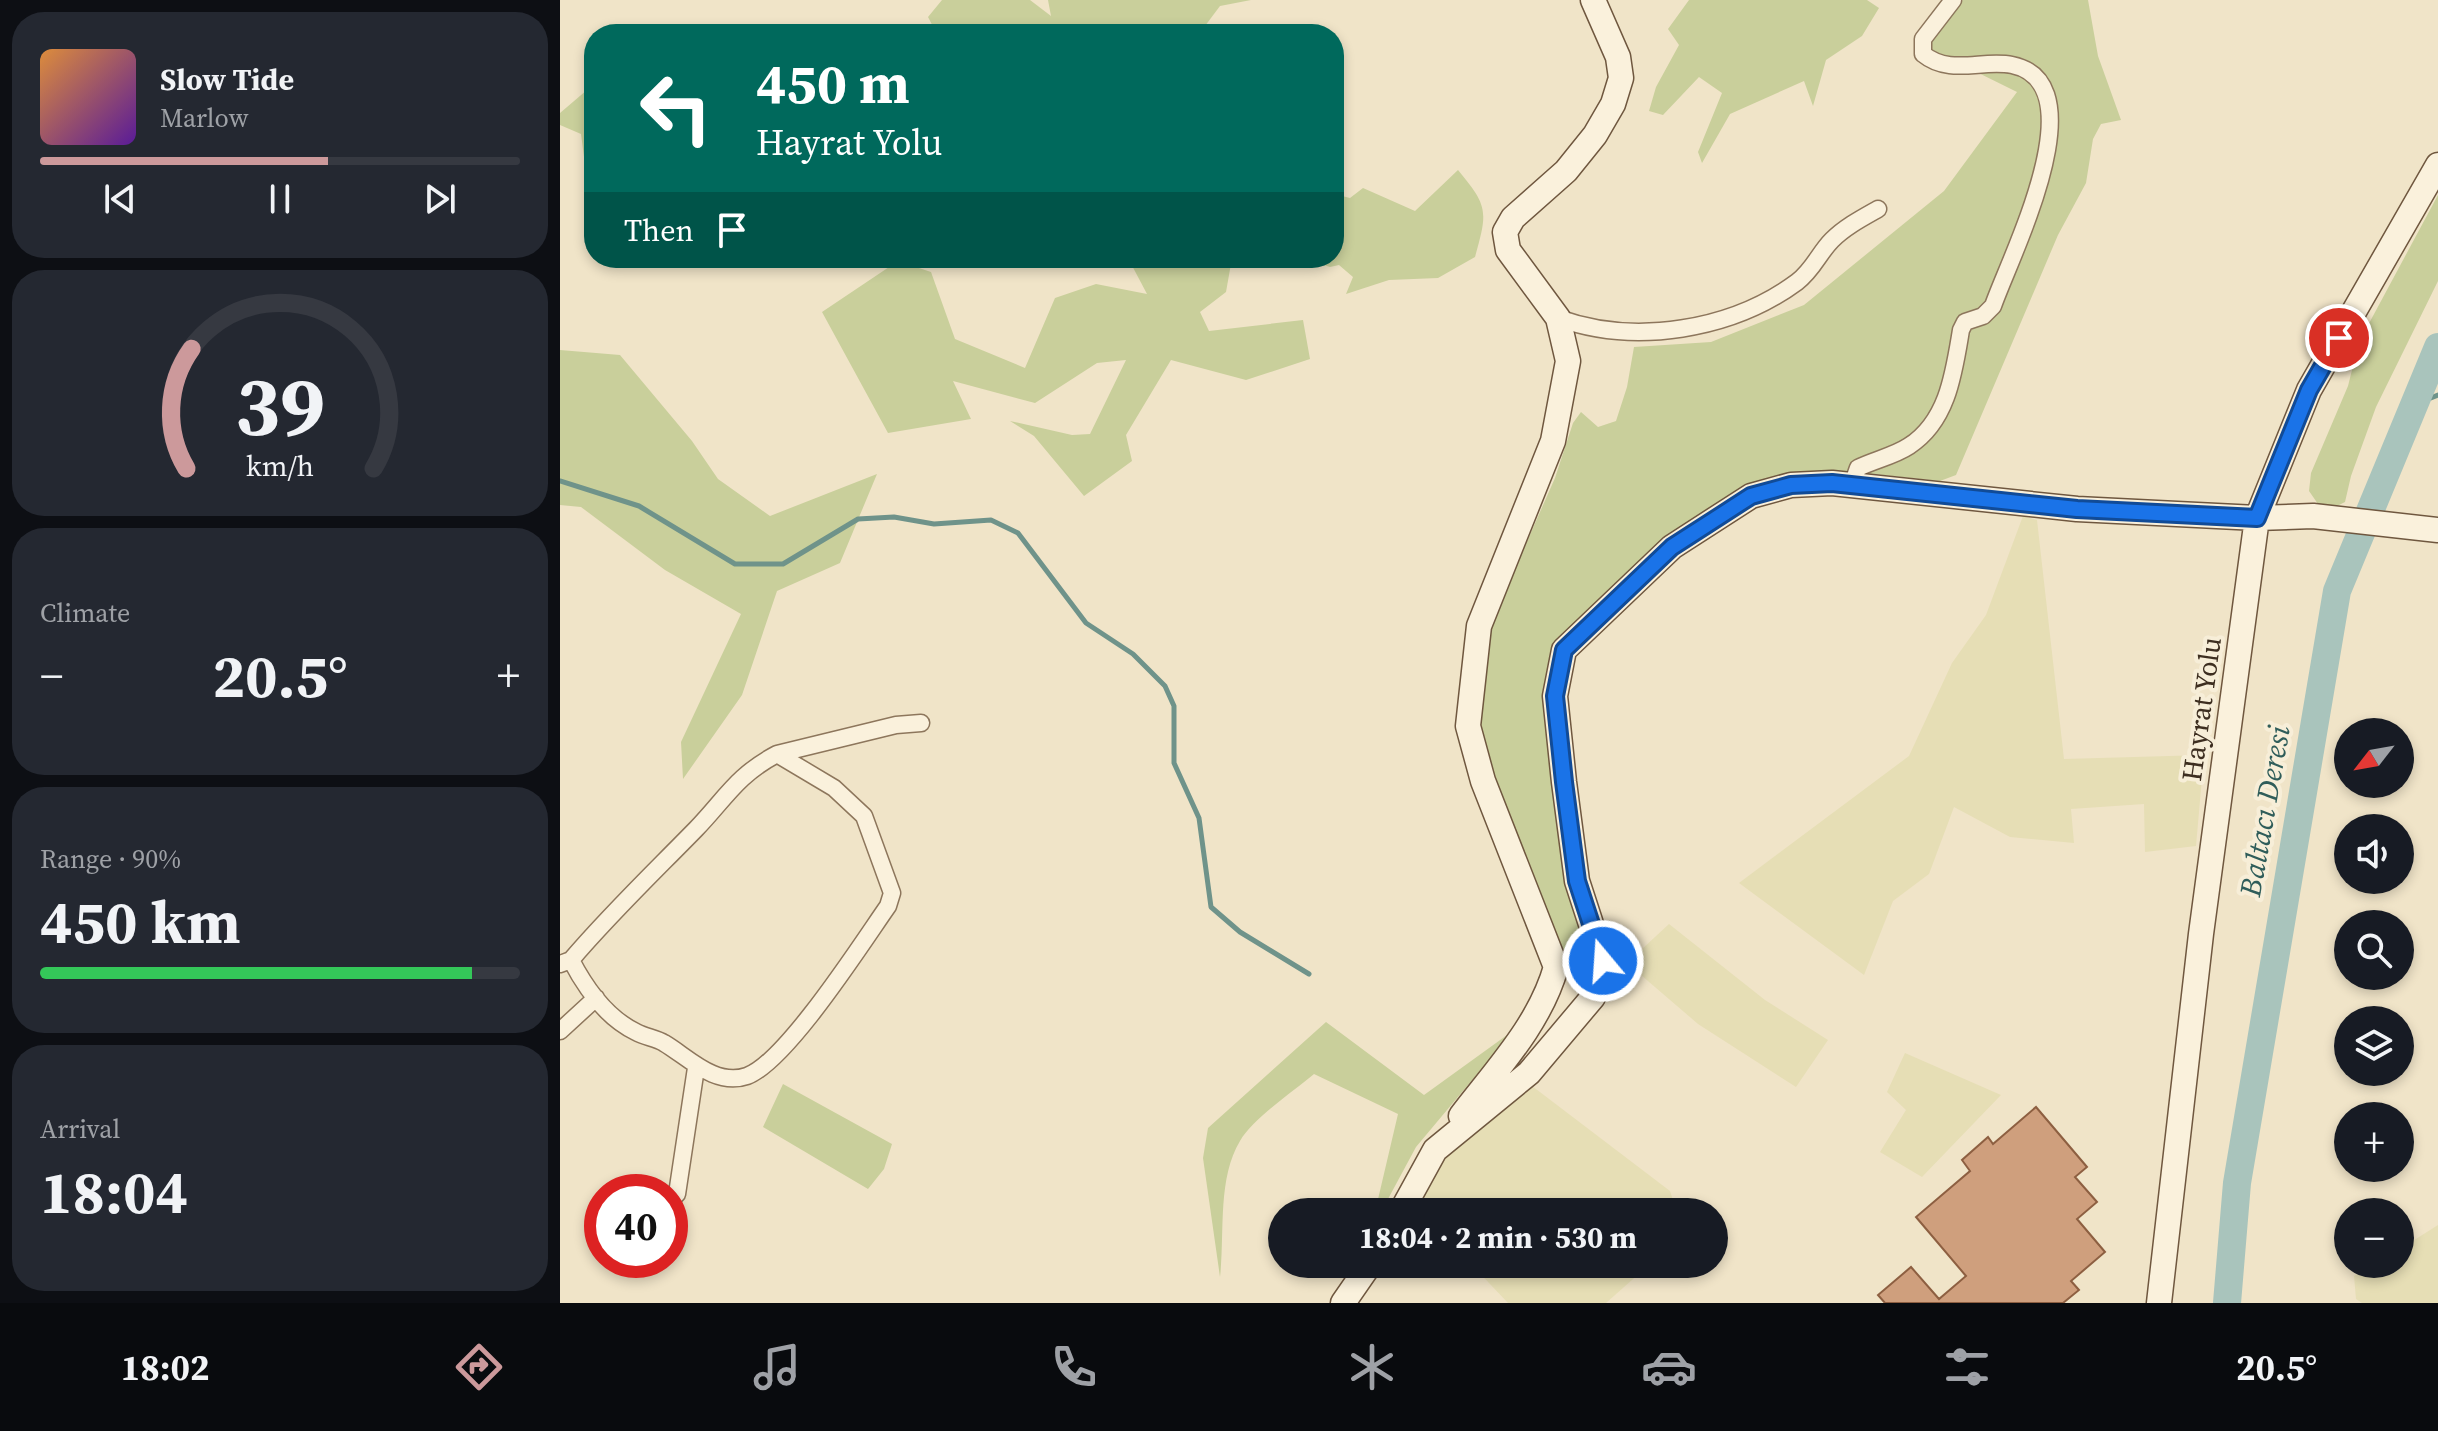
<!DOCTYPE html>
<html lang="en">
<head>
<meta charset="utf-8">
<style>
	:root { --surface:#171b24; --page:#242831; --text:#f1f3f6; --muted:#9ea1a6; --line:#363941; --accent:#cc999b }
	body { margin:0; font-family:"Source Serif 4",serif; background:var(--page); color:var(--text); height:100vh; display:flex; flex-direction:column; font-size:30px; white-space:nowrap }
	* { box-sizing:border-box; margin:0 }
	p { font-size:26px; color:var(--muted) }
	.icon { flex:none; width:44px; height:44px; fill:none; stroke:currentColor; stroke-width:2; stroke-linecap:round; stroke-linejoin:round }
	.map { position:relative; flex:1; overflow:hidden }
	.side { display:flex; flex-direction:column; gap:12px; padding:12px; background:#0d0f14; width:560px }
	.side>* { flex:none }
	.hud { position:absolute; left:24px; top:24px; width:760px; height:244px; border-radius:32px; box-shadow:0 4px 12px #0003; background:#00695c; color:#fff; overflow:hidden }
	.needle { width:52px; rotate:239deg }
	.buttons { position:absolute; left:1774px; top:718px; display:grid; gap:16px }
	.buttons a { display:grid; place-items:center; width:80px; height:80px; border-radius:50%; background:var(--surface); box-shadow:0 4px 12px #0003; font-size:40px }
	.speed { position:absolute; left:24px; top:1174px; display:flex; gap:16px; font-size:40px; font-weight:700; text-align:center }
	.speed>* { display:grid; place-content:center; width:104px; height:104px; border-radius:50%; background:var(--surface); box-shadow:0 4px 12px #0003; line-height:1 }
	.speed .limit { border:12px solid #d22; background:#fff; color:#111 }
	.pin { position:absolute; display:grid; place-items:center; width:68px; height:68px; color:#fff; margin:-34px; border:4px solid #fff; border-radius:50%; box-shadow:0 2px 8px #0007 }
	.me { position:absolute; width:88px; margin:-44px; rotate:342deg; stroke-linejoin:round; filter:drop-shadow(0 0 6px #0008) }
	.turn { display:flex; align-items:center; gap:28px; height:168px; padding:0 40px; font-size:36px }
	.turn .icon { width:104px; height:104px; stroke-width:2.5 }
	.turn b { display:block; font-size:56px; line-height:68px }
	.then { display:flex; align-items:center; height:76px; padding:0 40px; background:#0003; gap:16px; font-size:30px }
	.big { font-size:60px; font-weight:700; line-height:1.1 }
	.side .card { flex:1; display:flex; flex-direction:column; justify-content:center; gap:12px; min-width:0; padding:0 28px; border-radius:32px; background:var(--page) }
	.side .dial { align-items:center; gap:0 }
	.dial svg { height:208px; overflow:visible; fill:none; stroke:var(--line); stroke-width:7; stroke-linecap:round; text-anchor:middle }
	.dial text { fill:var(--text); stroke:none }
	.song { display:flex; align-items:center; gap:24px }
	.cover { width:96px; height:96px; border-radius:12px; background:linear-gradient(135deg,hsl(30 70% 55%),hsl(270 70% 35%)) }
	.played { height:8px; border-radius:4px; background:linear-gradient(90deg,var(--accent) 60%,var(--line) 60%) }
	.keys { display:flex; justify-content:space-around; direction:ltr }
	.heat { display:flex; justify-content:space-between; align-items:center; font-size:44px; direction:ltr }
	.charge { height:12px; border-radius:6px; background:linear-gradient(90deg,#34c759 90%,var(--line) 0) }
	.trip { position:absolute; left:708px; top:1198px; width:460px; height:80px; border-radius:40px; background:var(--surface); box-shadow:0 4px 12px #0003; font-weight:700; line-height:80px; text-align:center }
	.tabs { display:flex; height:128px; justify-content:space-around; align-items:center; background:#090b0e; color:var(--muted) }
	.tabs .icon { width:56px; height:56px }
	.tabs .active { color:var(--accent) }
	.tabs b { font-size:36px; color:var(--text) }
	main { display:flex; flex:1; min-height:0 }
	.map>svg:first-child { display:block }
	.farmland { fill:#e6deb5 }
	.green { fill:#c9cf9b }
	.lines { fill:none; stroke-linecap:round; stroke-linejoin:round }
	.stream { stroke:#6f938a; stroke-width:5 }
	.river { stroke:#a9c4bc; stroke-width:28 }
	.building { fill:#cf9f7d; stroke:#8d5f41; stroke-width:2 }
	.street-casing { stroke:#8d765c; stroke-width:19 }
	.secondary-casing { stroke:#6f573f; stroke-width:27 }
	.street { stroke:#faf1dc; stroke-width:16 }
	.secondary { stroke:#faf1dc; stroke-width:24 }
	.route-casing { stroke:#114b97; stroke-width:20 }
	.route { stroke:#1a73e8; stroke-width:14 }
	.labels { text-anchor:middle; stroke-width:8; stroke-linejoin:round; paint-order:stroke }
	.street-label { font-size:28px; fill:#3d2e20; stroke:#f7eed8 }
	.water-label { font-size:30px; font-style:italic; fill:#2f5d5a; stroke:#f7eed8 }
</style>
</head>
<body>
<main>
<section class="side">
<div class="card">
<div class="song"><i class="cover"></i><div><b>Slow Tide</b><p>Marlow</p></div></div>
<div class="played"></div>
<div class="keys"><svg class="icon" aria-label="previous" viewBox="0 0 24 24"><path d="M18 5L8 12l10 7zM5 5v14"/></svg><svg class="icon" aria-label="pause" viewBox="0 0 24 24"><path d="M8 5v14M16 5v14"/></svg><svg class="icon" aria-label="next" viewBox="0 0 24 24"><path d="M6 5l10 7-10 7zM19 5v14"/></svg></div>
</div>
<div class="card dial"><svg viewBox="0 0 100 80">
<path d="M14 69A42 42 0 1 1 86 69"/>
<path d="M14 69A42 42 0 0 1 16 23" stroke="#cc999b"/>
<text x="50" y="56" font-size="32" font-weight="700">39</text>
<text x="50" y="72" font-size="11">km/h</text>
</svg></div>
<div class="card"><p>Climate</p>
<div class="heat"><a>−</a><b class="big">20.5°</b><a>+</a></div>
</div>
<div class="card"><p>Range · 90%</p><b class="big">450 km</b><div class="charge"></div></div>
<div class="card"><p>Arrival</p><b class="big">18:04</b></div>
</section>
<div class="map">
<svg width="1878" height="1303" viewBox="0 0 1878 1303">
	<rect width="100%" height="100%" fill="#f0e4c8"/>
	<path class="farmland" d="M1463,516L1477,520L1504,759L1644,755L1636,846L1585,852L1584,804L1511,809L1514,843L1450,837L1394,807L1369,874L1333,901L1304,975L1179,883L1349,756L1392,663L1426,615Z
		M1109,924L1205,1000L1268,1040L1236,1087L1138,1024L1067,963Z
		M1345,1053L1441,1095L1362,1177L1320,1152L1346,1110L1327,1092Z
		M972,1086L1110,1191L1117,1212H856L887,1154Z
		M1878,1225V1303H1802L1796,1299L1794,1276L1815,1264H1840V1249Z
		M911,1264H1090L1046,1303H948Z"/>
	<path class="green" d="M382,0H470L491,16L488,0H691L660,6L639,34H377L368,17Z
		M1129,0H1307L1319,8L1302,36L1266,60L1253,106L1244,81L1170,114L1142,163L1138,152L1162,93L1139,77L1103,115L1089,111L1096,87L1119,45L1108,29Z
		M1403,0H1528L1538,56L1561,120L1541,124L1533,139L1526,183L1498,235L1396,475L1380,481L1314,474L1233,476L1001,640L1026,941L1017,972L1005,965L914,727L924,639L995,478L1013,423L1021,412L1038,427L1056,421L1067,387L1074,347L1151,342L1244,305L1384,191L1457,92L1368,48L1376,27Z
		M34,84V163L26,172L21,134L0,125V113Z
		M898,170C928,206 928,211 915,257L878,278L829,280L786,294L793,277L779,265L770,267L742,258H774V194L790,198L803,188L855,211Z
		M1878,195V281L1816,407L1791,476L1785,502L1777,506L1758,504L1749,491L1751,473L1788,386L1799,342Z
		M568,258H672L666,292L640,312L649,331L743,320L750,359L686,380L611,360L566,435L572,461L524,496L474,436L450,421L512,435L530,434L566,360L537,363L475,403L393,381L411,419L328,433L262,312L338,261L371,272L395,339L465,368L495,298L536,284L587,294Z
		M0,350L60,355L132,441L158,479L210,516L317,474L280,563L217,591L182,695L123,779L121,742L181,614L105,570L21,507L0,505Z
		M766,1022L864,1095L954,1030L856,1147L821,1212H815L838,1114L754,1074C733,1092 693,1118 680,1141C657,1179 665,1234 660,1277L643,1158L648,1128Z
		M223,1084L332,1144L324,1169L308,1189L203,1127Z"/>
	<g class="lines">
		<path class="stream" d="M1853,405L1878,395
			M0,481L79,506L175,564H223L298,519L334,517L374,524L431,520L458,533L526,623L573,654L605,686L614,706V763L639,818L651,907L680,932L749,974"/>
		<path class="river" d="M1667,1303L1677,1183L1777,591L1878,347"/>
	</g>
	<path class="building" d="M1476,1107L1527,1167L1515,1177L1537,1202L1517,1219L1545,1252L1511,1281L1519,1290L1503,1303H1325L1318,1295L1351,1267L1379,1299L1406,1276L1356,1217L1410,1171L1402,1160L1428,1137L1433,1144Z"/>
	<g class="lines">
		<defs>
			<path id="street" d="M998,318C1075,346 1172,330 1237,282C1253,270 1259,253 1272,240C1285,227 1302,218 1318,209
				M1292,485L1298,468C1314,460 1334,456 1349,446C1388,421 1394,372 1401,330L1405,322L1423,316L1433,306C1449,259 1540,83 1452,65C1422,59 1390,76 1363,54V39L1393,0
				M217,754L336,725L361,723
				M0,964L11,960C50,914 94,872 136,829C165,799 177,775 217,754L274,788L304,816L332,893L328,906C302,943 226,1062 187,1076C155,1087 128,1057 104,1043C96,1038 85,1037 76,1032C47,1018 25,987 11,960
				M0,1031L36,998
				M117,1194L136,1068"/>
			<path id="secondary" d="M901,1116C936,1070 980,1024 996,967L923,781L908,726L919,626L993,441L1008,361L998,318L948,250L945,232L953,218L1006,171L1035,135L1053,104L1061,78L1058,57L1033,0
				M841,1212L875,1150L969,1073L1033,997L1043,961L1017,881L1004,782L995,696L1004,650L1112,547L1191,496L1231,485L1272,483L1517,509L1697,518L1753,516L1878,530
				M783,1303L810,1264
				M1599,1303L1641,934L1697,518L1749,390L1878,165"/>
		</defs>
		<use href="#street" class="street-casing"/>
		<use href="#secondary" class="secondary-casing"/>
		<use href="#street" class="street"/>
		<use href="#secondary" class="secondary"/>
	</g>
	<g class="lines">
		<defs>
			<path id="route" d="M1043,961L1017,881L1004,782L995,696L1004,650L1112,547L1191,496L1231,485L1272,483L1517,509L1697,518L1749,390L1779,338"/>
		</defs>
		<use href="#route" class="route-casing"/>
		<use href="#route" class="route"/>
	</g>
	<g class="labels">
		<g class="street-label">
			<text transform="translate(1641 709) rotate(-82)" y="10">Hayrat Yolu</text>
		</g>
		<g class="water-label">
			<text transform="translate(1705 811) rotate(-80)" y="10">Baltacı Deresi</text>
		</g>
	</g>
</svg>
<div class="buttons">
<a><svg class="needle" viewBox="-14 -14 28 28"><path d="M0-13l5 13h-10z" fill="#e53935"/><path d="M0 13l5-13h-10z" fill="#9ea1a6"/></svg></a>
<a><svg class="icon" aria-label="sound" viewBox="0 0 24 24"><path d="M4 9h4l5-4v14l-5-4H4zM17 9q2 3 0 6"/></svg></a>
<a><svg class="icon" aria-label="search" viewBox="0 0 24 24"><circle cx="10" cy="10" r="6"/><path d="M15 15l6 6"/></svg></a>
<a><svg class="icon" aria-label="layers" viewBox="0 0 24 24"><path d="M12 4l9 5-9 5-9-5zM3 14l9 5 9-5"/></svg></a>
<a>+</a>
<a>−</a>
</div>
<div class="speed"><div class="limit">40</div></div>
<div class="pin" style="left:1779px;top:338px;background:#d93025"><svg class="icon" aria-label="arrive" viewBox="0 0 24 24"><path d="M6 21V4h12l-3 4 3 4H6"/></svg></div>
<svg class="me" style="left:1043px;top:961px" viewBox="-20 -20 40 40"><circle r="17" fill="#1a73e8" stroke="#fff" stroke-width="3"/><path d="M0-11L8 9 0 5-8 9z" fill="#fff"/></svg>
<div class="trip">18:04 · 2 min · 530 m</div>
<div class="hud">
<div class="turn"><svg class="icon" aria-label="left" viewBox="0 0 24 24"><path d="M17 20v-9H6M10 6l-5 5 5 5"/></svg><div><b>450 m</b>Hayrat Yolu</div></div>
<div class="then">Then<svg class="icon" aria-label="arrive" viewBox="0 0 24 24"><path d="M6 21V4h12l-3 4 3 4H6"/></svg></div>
</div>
</div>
</main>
<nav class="tabs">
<b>18:02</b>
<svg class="icon active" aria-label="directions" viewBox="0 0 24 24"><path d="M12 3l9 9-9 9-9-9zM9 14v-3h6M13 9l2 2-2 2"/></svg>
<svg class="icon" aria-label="music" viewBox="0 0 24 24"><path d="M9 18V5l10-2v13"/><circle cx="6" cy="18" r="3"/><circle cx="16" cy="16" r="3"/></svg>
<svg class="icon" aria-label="phone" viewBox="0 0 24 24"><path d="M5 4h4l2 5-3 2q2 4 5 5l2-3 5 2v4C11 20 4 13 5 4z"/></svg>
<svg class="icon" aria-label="climate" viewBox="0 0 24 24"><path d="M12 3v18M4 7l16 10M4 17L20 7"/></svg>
<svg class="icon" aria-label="car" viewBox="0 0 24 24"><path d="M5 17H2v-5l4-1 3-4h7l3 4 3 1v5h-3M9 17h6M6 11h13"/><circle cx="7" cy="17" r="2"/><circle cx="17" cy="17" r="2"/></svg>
<svg class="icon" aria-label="filters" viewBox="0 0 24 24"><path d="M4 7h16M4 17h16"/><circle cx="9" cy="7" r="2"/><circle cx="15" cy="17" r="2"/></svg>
<b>20.5°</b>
</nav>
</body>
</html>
